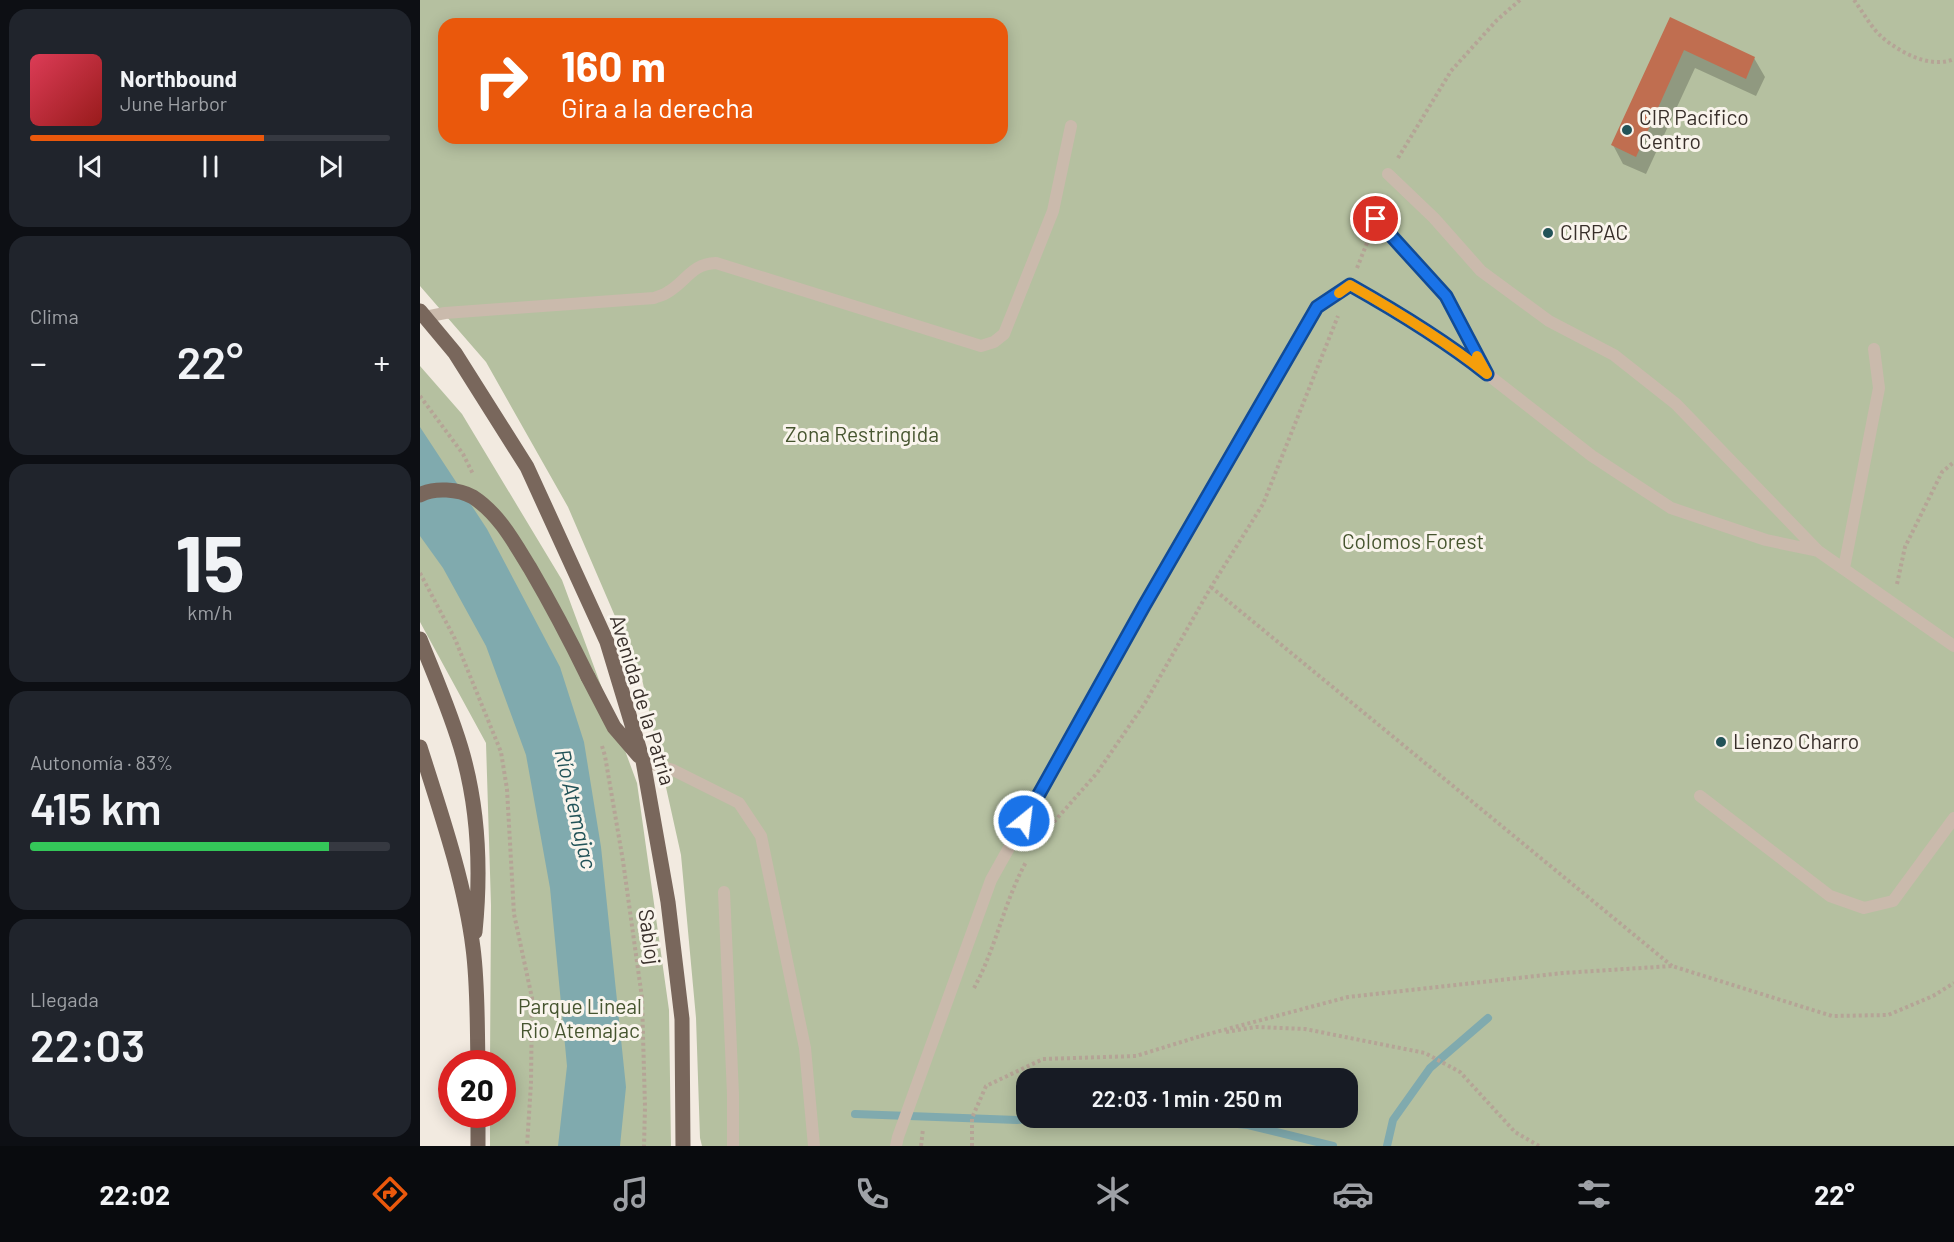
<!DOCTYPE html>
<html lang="es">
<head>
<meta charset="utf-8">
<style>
	:root { --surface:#171b24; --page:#20242c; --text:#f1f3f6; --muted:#9ea1a6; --line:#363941; --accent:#ea580c }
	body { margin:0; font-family:Barlow,sans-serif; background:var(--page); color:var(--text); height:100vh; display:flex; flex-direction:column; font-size:22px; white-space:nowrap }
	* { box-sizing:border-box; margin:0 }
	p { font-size:20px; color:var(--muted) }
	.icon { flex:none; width:33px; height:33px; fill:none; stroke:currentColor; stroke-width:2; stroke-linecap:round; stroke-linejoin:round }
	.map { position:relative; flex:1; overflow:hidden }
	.side { display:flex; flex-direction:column; gap:9px; padding:9px; background:#0d0f14; width:420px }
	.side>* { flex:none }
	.banner { position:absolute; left:18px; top:18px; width:570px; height:126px; border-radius:18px; box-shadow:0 3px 15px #0003; background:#ea580c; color:#fff; overflow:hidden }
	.speed { position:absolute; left:18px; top:1050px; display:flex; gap:12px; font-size:30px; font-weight:700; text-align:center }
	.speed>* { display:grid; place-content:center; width:78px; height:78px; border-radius:50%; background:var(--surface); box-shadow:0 3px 15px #0003; line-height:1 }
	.speed .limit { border:9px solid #d22; background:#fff; color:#111 }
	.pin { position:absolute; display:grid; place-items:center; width:51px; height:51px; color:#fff; margin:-26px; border:3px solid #fff; border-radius:50%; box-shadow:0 2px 6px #0007 }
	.me { position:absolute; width:66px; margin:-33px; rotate:29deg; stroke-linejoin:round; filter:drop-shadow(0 0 4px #0008) }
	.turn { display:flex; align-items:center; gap:21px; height:126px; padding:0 24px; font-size:27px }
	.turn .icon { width:78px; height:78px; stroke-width:2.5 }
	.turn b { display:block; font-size:42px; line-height:51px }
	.big { font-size:45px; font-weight:600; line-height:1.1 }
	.side .widget { flex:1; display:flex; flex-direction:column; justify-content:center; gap:9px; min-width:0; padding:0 21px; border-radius:18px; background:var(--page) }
	.side .dial { align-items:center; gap:0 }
	.dial b { font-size:78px; line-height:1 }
	.song { display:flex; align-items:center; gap:18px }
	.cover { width:72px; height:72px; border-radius:9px; background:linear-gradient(135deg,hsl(350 70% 55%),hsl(0 70% 35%)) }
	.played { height:6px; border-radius:3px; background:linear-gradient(90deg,var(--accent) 65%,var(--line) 65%) }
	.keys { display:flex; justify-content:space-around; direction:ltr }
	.heat { display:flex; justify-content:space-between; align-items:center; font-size:33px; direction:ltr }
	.charge { height:9px; border-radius:4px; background:linear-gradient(90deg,#34c759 83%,var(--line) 0) }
	.trip { position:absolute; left:596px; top:1068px; width:342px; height:60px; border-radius:18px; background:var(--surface); box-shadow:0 3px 15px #0003; font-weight:600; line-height:60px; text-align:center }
	.menu { display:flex; height:96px; justify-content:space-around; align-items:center; background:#090b0e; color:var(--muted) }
	.menu .icon { width:42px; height:42px }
	.menu .selected { color:var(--accent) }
	.menu b { font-size:27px; color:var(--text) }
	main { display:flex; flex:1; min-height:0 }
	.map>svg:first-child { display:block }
	.green { fill:#b5c0a0; fill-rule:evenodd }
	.water { fill:#80aaae }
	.shadow { fill:#0003 }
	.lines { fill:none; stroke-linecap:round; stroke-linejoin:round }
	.stream { stroke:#80aaae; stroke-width:8 }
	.building { fill:#c06e50 }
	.path { stroke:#b5a496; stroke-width:4; stroke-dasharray:3 3; stroke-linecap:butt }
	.service { stroke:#cabaac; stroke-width:12 }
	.primary { stroke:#79675c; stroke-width:15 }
	.primary-bridge { stroke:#79675c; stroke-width:15 }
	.route-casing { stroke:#114b97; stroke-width:15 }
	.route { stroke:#1a73e8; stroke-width:10 }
	.slow { stroke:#f59e0b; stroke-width:10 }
	.poi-dot { fill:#225358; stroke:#f9f4ec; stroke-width:2 }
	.labels { text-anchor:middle; stroke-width:6; stroke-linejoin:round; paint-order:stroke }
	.poi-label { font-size:21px; fill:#382f2a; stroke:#f9f4ec; text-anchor:start }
	.park-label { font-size:21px; fill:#46552f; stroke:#f9f4ec }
	.street-label { font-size:21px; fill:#382f2a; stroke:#f9f4ec }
	.water-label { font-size:22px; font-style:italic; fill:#225358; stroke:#f9f4ec }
</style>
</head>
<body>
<main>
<section class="side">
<div class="widget">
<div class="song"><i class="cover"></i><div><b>Northbound</b><p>June Harbor</p></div></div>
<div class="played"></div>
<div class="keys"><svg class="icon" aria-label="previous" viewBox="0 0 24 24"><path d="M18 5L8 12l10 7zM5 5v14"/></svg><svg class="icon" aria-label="pause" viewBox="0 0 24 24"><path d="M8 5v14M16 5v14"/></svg><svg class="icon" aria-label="next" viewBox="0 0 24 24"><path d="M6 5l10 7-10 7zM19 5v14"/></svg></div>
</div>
<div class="widget"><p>Clima</p>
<div class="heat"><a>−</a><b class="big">22°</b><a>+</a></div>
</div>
<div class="widget dial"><b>15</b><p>km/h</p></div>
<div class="widget"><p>Autonomía · 83%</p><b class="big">415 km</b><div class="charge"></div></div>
<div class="widget"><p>Llegada</p><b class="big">22:03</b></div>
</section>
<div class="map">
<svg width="1534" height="1146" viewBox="0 0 1534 1146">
	<rect width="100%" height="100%" fill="#f2eae0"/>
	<path class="green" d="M0,0H1534V1146H282L280,1138L276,1018L261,855L222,679L148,507L66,362L0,286ZM24,24H582V138H24ZM606,1078H927V1118H606Z
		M0,366L42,414L142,580L217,783L249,1010L251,1146H70V1115L82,1114V1064L70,1063L71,905L66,743L0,622Z"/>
	<path class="water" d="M0,427L67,529L140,667L164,742L181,847L206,1087L200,1146H138L147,1066L130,888L106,755L66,646L23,568L0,536Z"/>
	<path class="shadow" d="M1250,19L1334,58L1345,77L1336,96L1275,68L1226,174L1203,164L1193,145Z"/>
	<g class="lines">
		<path class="stream" d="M435,1114L597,1120L615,1118
			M756,1118L828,1125L913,1146
			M967,1146L973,1120L1010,1068L1068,1018"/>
	</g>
	<path class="building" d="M1250,17L1335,57L1326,79L1264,50L1216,157L1191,145Z"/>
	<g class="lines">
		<path class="path" d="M1434,0C1443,12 1452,29 1463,38C1481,53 1511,69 1534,59
			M978,158L1031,71L1077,20L1100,0
			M937,268L949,238
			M0,396L43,454L53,474
			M0,573L35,639L81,752L87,789L94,914L112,998L111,1083L107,1146
			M1477,584L1485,547L1522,472L1534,462
			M791,587L1252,966
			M182,746L185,756L203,861L222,998L225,1107L224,1146
			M618,840L677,773L725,703L791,587L843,504L918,316
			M554,988C576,948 584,902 606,862
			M806,1032L836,1027L885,1029L1005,1053L1040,1072L1095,1132L1119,1146
			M781,1036L928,997L1143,973L1252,966L1412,1016L1468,1015L1513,996L1534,983
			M501,1146L503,1129
			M552,1146V1118L566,1086L623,1059L716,1056L784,1035"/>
		<path class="service" d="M968,174L1014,218L1061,271L1129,321L1194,355L1256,404L1398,551L1534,646
			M956,219L1026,296L1064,368
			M5,317L25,313L234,298C239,296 244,295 248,292C267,281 271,264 296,263L561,346L574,342L584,334L633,211L651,126
			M1424,568L1459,388L1454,349
			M223,761L253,770L319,803L341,836L385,1048L394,1146
			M1280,796L1410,896L1444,908L1473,901L1534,818
			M304,892L313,1094V1146
			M476,1146L478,1137L571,880L724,606L897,307L930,285L976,311L1035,349L1172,456L1251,508L1346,540L1398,551"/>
		<path class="primary" d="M0,311L35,353L107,467L187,642L223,761L248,902L262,1019L263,1146
			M0,639C15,677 32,715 43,755C59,813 61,872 55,932
			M168,677L194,727L219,756
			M0,747C20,810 45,883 53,948C58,986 57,1025 58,1064
			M58,1146V1114"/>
		<path class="primary-bridge" d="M0,495C14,487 39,489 53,497C79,514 94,542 110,568C131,604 150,640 168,677"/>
	</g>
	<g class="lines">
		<defs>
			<path id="route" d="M604,821L724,606L897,307L930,285C978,312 1024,340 1067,374L1026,296L956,219"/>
		</defs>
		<use href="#route" class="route-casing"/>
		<use href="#route" class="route"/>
		<path class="slow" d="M919,293L930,285C978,312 1024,340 1067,374L1057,356"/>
	</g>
	<g class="poi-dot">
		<circle cx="1207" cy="130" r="6"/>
		<circle cx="1128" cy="233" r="6"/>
		<circle cx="1301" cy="742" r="6"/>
	</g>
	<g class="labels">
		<g class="poi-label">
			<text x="1219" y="125">CIR Pacifico<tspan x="1219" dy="24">Centro</tspan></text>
			<text x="1140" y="240">CIRPAC</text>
			<text x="1313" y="749">Lienzo Charro</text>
		</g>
		<g class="park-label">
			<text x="442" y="442">Zona Restringida</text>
			<text x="993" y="549">Colomos Forest</text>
			<text x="160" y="1014">Parque Lineal<tspan x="160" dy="24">Rio Atemajac</tspan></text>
		</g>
		<g class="street-label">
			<text transform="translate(222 700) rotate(73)" y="7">Avenida de la Patria</text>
			<text transform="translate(229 937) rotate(82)" y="7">Sabloj</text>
		</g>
		<g class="water-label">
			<text transform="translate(156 809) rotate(77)" y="8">Río Atemajac</text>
		</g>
	</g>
</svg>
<div class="speed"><div class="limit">20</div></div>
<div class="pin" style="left:956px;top:219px;background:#d93025"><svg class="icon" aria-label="arrive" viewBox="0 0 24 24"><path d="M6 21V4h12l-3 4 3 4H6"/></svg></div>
<svg class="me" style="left:604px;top:821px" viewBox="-20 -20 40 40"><circle r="17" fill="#1a73e8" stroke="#fff" stroke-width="3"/><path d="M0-11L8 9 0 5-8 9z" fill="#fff"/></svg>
<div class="trip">22:03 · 1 min · 250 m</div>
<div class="banner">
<div class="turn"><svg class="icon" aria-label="right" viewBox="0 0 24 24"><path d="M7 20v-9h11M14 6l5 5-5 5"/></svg><div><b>160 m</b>Gira a la derecha</div></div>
</div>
</div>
</main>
<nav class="menu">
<b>22:02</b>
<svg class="icon selected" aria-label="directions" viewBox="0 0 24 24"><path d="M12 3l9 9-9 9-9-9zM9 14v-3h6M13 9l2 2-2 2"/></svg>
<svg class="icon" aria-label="music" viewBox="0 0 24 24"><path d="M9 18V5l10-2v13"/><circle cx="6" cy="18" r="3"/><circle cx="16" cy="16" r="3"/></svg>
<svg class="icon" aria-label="phone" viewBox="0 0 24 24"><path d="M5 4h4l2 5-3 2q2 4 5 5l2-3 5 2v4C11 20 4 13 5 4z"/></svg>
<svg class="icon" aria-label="climate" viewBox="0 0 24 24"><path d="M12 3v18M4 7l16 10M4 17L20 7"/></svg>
<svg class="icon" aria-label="car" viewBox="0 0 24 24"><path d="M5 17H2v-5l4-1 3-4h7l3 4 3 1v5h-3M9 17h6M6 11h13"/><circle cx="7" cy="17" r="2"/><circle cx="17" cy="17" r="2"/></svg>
<svg class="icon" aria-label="filters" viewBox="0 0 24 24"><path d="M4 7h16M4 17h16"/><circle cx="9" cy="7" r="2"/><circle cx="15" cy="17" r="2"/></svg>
<b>22°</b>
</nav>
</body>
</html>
